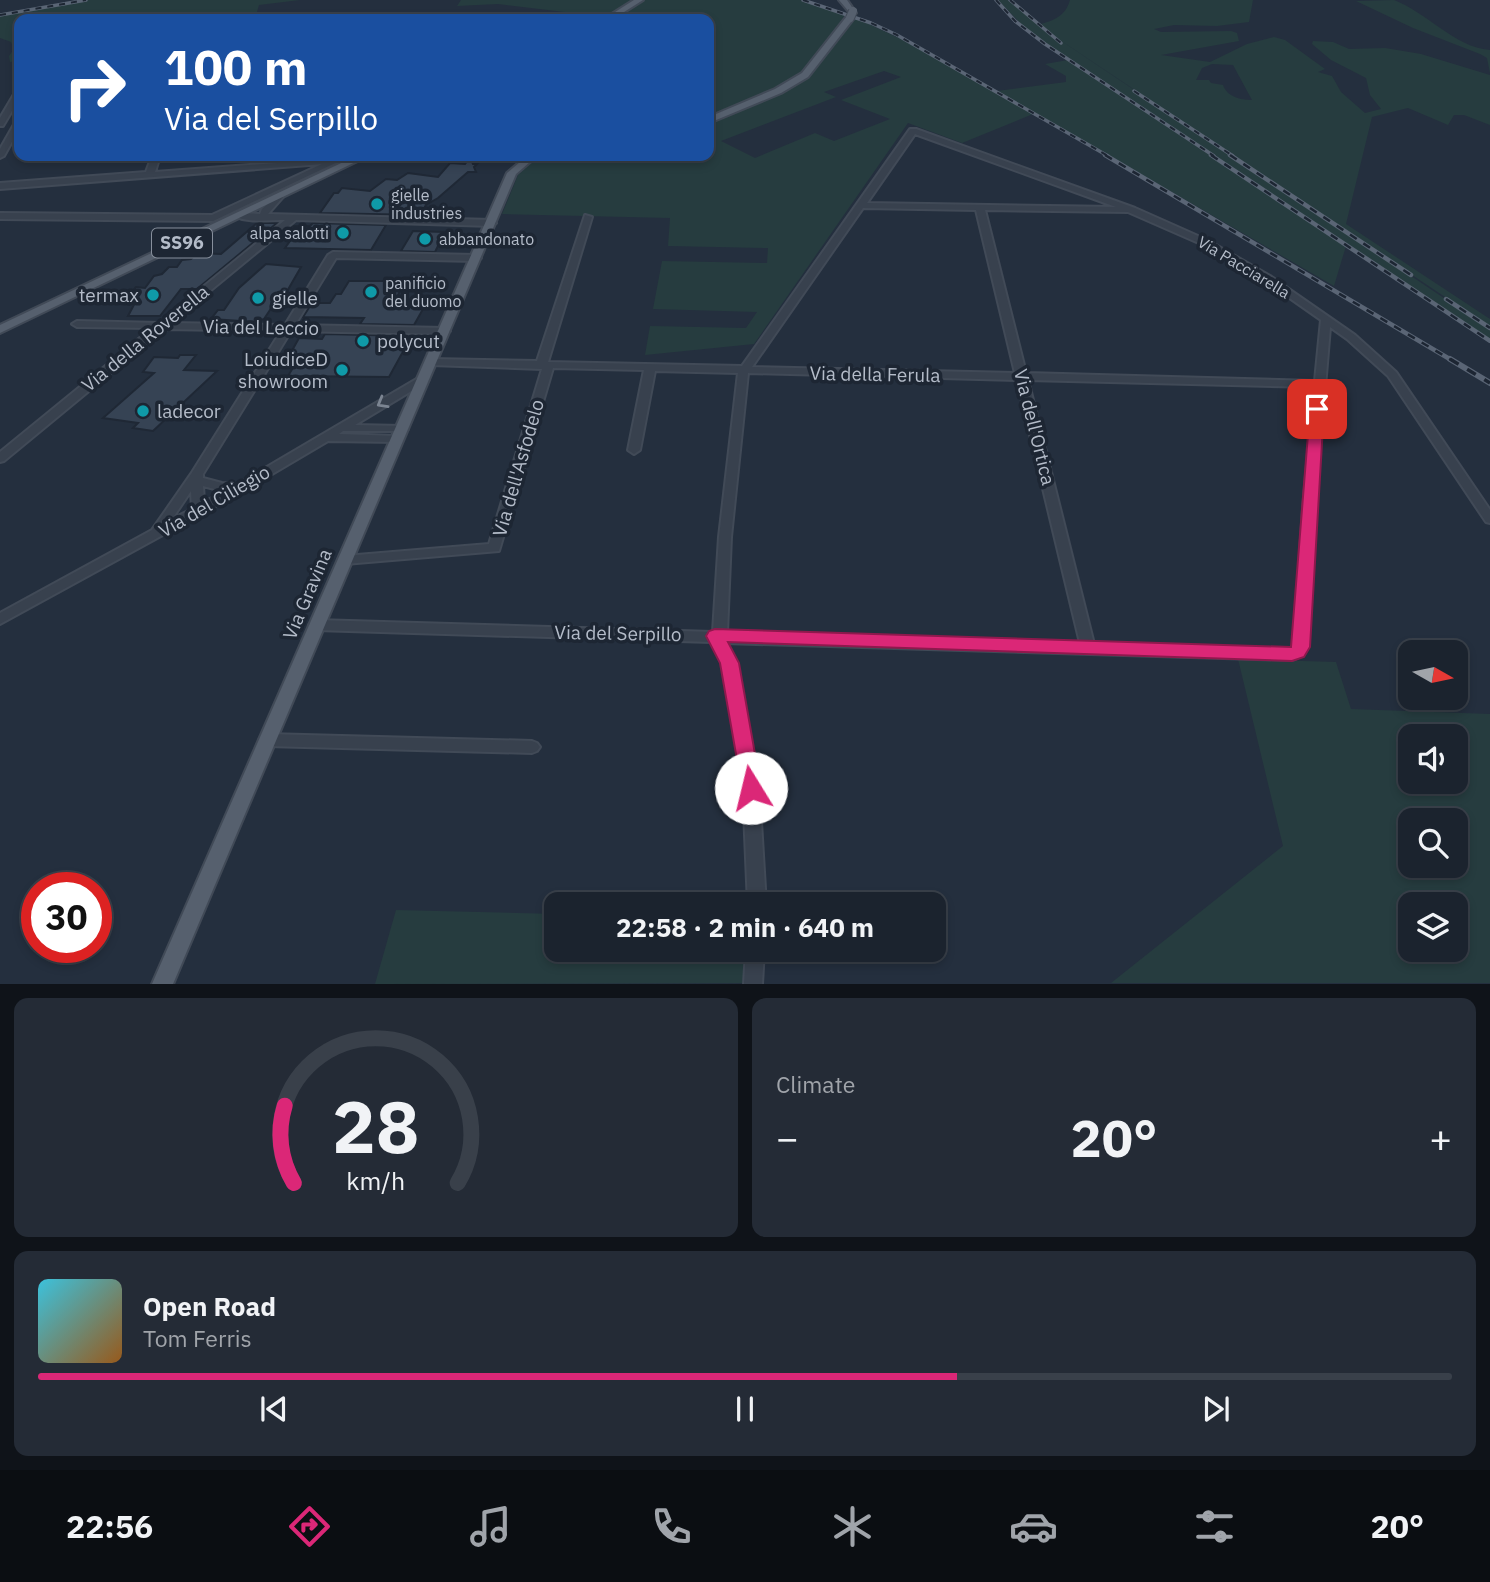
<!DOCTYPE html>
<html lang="en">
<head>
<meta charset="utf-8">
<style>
	:root { --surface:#1b232e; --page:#242b36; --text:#f1f3f6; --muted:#a0a4aa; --line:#39404a; --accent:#db2777 }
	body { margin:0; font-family:"IBM Plex Sans",sans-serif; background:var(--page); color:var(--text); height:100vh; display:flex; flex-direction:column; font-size:26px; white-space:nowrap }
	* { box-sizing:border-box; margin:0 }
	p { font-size:23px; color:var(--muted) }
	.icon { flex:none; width:38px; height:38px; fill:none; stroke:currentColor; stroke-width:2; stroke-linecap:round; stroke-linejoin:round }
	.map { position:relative; height:984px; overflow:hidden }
	.details { display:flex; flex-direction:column; gap:14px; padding:14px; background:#0f1319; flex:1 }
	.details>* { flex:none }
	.hud { position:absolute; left:14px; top:14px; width:700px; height:147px; border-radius:14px; box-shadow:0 4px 10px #0003,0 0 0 2px var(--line); background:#1a4fa0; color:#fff; overflow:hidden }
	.needle { width:46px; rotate:99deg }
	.tools { position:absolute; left:1398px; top:640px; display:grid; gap:14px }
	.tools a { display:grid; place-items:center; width:70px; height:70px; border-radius:14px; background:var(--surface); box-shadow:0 4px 10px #0003,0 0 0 2px var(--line); font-size:35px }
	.speed { position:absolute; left:21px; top:872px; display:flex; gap:14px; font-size:35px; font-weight:700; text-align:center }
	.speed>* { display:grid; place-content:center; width:91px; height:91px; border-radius:50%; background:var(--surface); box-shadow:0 4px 10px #0003,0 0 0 2px var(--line); line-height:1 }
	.speed .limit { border:10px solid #d22; background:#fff; color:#111 }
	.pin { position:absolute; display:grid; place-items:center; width:60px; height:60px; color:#fff; margin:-30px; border-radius:14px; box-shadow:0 4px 10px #0006 }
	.me { position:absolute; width:77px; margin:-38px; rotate:351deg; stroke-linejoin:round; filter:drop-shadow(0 0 5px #0008) }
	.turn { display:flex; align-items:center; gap:24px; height:147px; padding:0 35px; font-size:32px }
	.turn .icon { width:91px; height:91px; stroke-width:2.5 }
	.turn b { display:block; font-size:49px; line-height:60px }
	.big { font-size:52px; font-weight:700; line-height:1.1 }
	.details .widget { flex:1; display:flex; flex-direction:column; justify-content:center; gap:10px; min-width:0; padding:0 24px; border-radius:14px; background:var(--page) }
	.details .dial { align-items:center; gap:0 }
	.dial svg { height:182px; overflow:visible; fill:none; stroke:var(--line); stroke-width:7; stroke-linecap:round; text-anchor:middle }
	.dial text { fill:var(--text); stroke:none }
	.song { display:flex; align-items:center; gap:21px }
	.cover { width:84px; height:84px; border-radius:10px; background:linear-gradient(135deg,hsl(190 70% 55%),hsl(30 70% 35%)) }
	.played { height:7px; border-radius:4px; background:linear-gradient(90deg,var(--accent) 65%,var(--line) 65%) }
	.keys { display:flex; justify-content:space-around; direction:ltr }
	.heat { display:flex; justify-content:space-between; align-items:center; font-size:38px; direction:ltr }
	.details .tiles { flex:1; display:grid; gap:14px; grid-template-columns:1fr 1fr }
	.widget:last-child { grid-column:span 2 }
	.trip { position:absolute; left:544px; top:892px; width:402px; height:70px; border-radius:14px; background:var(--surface); box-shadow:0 4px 10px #0003,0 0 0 2px var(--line); font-weight:700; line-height:70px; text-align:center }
	.menu { display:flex; height:112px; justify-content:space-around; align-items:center; background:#0b0e12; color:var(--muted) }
	.menu .icon { width:49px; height:49px }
	.menu .active { color:var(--accent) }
	.menu b { font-size:32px; color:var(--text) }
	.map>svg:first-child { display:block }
	.green { fill:#263c3f; fill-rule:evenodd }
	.building { fill:#364354; stroke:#1f2835; stroke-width:2 }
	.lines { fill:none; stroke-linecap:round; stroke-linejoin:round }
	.minor-casing { stroke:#414a57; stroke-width:4 }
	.major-casing { stroke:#414a57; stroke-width:4 }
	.minor { fill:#38414e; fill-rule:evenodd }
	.major { fill:#56606e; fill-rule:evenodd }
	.rail-far2-casing { stroke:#5a6575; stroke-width:3.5 }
	.rail-far1-casing { stroke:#5a6575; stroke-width:4.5 }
	.rail-casing { stroke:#5a6575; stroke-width:6 }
	.rail-far2 { stroke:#1d2633; stroke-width:2; stroke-dasharray:6; stroke-linecap:butt }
	.rail-far1 { stroke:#1d2633; stroke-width:2.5; stroke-dasharray:8; stroke-linecap:butt }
	.rail { stroke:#1d2633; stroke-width:3.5; stroke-dasharray:10; stroke-linecap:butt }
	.major-bridge-casing { stroke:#414a57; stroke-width:10; stroke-linecap:butt }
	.major-bridge { stroke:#56606e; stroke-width:8 }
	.oneway { stroke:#7c8592 }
	.route { fill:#db2777; stroke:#8e194d; stroke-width:2 }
	.culture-dot { fill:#0f9aa8; stroke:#1d2633; stroke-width:2.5 }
	.labels { text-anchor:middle; stroke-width:7; stroke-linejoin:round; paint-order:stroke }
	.far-poi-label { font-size:16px; fill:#b4bcc9; stroke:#1d2633; text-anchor:start }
	.far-street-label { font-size:16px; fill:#b4bcc9; stroke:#1d2633 }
	.shield { fill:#1d2633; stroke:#878f9c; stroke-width:2 }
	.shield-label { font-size:18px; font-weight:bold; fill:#b4bcc9 }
	.poi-label { font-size:19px; fill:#b4bcc9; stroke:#1d2633; text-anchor:start }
	.street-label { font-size:19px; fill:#b4bcc9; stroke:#1d2633 }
</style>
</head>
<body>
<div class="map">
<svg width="1490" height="984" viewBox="0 0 1490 984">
	<rect width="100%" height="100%" fill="#242f3e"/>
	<path class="green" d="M88,0H300L259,5L255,19H19V61L10,62L9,56L14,49L11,42L0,38V15Z
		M461,0H633L604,19H572L581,14L498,4L457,6Z
		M643,0H800L845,15L804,73L770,92L709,118V19H614Z
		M998,0H1008L1038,25C1054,20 1065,17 1070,0H1253L1249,22L1217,26L1174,25L1154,29L1161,32L1231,31L1237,33L1239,41L1161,55L1210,62L1247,44L1274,37L1285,40L1325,69L1318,72L1332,76L1341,92L1365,113L1381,109L1370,95L1366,78L1331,60L1312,44L1313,41L1333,42L1349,49L1385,48L1421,54L1490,75V125L1464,115H1454L1448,125L1408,108L1372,117L1346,224L1490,319V327L1042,28L1490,329V340L1055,50L1021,24ZM1212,64L1233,65L1252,100C1241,100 1227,97 1223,85L1211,83L1209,80H1196L1202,68Z
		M1394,0C1428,13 1454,47 1490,50V73L1487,58L1480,54L1413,28L1356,1Z
		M856,18L914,45L1033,114L962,143L908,123L754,344L645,355L650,326L746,328L757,312L653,309L662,261L767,263L768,248L668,246L670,218L502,214L518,175L539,156H709V123L795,85L814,71ZM884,71L901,77L841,100L890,119L834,141L815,133L755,158L721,141L836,97L824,92Z
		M1068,60L1346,246L1334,286L997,91L1066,82V76L1045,64Z
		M1238,659L1336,662L1351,709L1490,714V983H1111L1283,846ZM1410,737H1456V782H1410ZM1410,821H1456V866H1410ZM1410,905H1456V950H1410Z
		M396,910L556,914V950H763L761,983L375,984Z"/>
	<path class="building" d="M470,157L473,164H477L474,167L476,172H468L438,198L426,205L420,215L320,213L334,193H338L342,188L370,191L386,179L397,180L408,173L438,177L450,163L465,164Z
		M257,223H277L197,289H181L160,316H128L136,301H124L136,287L145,288L154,276L162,274L169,267H177L182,260L191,259L197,253L221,254Z
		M313,223L386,225L371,250L285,248L295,234H283L293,226H310Z
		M413,231L445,232L435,252L401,251Z
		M266,264L301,267L278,307H272L264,319L256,322L211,319L218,310H224L239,288Z
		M349,281H405L395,301L427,302L414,325L360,324L364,318L303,317L312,303H330L336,294H341Z
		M325,334L408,336L402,348H405L389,377L288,376L300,356H289L299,338L322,339Z
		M180,355H196L184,370L217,371L153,431L133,428L138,423L103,418L154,373L143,372L154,357L178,358Z"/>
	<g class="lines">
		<defs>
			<path id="minor" d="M16,91H19V99L3,126H0V118Z
				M16,121H19V129L4,156L0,158V149Z
				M910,129H916L1135,208L1207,240L1270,276L1355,335L1396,372L1490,510V523L1486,522L1388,376L1347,339L1330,327L1315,508L1308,647C1305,653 1299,658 1292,660L725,643L736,663L740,680L759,788L766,905H748L743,788L726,680L722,663L711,642L316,630L311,628L309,625L311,622L316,620L713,632L719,537L738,373L655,371L640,450L634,454L628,450L644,370L553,368L499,551L345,564L338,560L345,556L489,544L542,369L431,365L426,362L431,359L537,361L585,215L592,217L548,362L742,366ZM915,134L1116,207L867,203ZM863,208L976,210L1015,373L752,367ZM985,210L1128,212L1201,244L1264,280L1321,320L1315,381L1026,373ZM748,373L1017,380L1080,643L727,633L731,537ZM1028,380L1314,387L1303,508L1294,645L1289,650L1094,644Z
				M152,156H160L155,172L332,159L340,156H350L213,221L0,219V213L212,215L322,164L0,189V183L146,172Z
				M279,194L283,197L268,214L492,220L496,223L492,226L296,220L171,323L285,325L328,255L333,252L476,255L481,258L476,261L336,258L295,325L445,328L450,331L445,334L291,331L203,474V478L222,483L238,484L420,377H428L429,379L428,381L355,425L402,426L408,429L406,431H343L339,434L397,436L403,439L397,442L328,441L245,490L0,624V613L152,530L191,474L281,331L164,329L4,461L0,462V452L152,328L77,327L72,324L77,321L159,323L285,220C271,220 246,223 235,216L239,213L260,214L262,209ZM203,486L222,491H225L204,502ZM191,491L192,509L172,519Z
				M267,734L532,741L537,743L540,747L537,751L532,753L267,746L262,744L259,740L262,736Z
				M746,950H764L762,984H744Z"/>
			<path id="major" d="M634,0H643L613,19H604Z
				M839,0H847L856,13H850Z
				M847,16L854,18L808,77L781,93L709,123V117L775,89L802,73Z
				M356,156H368L0,333V325Z
				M527,156H537L516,174L173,984H152L507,173Z"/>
		</defs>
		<use href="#minor" class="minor-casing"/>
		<use href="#major" class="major-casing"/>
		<use href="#minor" class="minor"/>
		<use href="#major" class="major"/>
		<defs>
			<path id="rail-far2" d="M803,0L871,23L897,35L1108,156
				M996,0L1015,21L1045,44L1214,156
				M1010,0L1061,43
				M0,15L86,0
				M1134,91L1233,156"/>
			<path id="rail-far1" d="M1105,155L1453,361
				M1211,155L1490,341
				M1230,155L1411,275
				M1446,299L1490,328"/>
			<path id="rail" d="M1450,359L1490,383"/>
		</defs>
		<use href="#rail-far2" class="rail-far2-casing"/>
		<use href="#rail-far1" class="rail-far1-casing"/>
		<use href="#rail" class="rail-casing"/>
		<use href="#rail-far2" class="rail-far2"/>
		<use href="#rail-far1" class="rail-far1"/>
		<use href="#rail" class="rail"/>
		<defs>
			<path id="major-bridge" d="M850,18L853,11"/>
		</defs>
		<use href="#major-bridge" class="major-bridge-casing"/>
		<use href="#major-bridge" class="major-bridge"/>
	</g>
	<defs><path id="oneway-chevron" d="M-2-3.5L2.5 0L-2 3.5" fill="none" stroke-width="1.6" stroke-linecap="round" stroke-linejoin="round" transform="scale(1.75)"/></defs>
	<use class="oneway" href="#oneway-chevron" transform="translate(382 403) rotate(150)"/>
	<path class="route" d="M1317,405L1324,409L1310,647L1304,657L1292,661L728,642L739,663L761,788L758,794L751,796L743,794L720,663L706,636L709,631L715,629L1291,647L1310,409Z"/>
	<g class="culture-dot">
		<circle cx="377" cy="204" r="7"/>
		<circle cx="343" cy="233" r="7"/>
		<circle cx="425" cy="239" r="7"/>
		<circle cx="371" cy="292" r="7"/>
		<circle cx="153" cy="295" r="7"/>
		<circle cx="258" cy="298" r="7"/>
		<circle cx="363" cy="341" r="7"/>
		<circle cx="342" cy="370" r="7"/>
		<circle cx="143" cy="411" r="7"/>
	</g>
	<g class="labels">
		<g class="far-poi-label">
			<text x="391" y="201">gielle<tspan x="391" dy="18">industries</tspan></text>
			<text x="329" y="239" text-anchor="end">alpa salotti</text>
			<text x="439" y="245">abbandonato</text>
			<text x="385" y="289">panificio<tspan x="385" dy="18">del duomo</tspan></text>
		</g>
		<g class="far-street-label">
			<text transform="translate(1244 267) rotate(31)" y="6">Via Pacciarella</text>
		</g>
		<rect class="shield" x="152" y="228.5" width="60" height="29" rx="5"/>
		<g class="shield-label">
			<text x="182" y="249">SS96</text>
		</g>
		<g class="poi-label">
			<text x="139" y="302" text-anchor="end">termax</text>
			<text x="272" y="305">gielle</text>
			<text x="377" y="348">polycut</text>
			<text x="328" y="366" text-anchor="end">LoiudiceD<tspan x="328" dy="22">showroom</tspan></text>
			<text x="157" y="418">ladecor</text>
		</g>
		<g class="street-label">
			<text transform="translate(261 327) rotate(1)" y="7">Via del Leccio</text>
			<text transform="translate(145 338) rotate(-39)" y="7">Via della Roverella</text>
			<text transform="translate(875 374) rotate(1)" y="7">Via della Ferula</text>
			<text transform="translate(1035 427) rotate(76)" y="7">Via dell'Ortica</text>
			<text transform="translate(518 468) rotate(-74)" y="7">Via dell'Asfodelo</text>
			<text transform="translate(214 501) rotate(-30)" y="7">Via del Ciliegio</text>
			<text transform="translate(307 594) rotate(-67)" y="7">Via Gravina</text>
			<text transform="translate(618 633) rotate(1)" y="7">Via del Serpillo</text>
		</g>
	</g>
</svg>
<div class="tools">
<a><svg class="needle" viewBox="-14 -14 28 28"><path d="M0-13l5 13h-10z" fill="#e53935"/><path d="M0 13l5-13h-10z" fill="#a0a4aa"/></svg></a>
<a><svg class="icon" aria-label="sound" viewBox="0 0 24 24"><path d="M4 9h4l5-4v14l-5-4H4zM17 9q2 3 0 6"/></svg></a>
<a><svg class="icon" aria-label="search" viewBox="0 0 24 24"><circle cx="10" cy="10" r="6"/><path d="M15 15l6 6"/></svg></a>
<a><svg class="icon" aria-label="layers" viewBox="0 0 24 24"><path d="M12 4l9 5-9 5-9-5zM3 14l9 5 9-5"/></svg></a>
</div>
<div class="speed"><div class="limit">30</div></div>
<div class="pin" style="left:1317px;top:409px;background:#d93025"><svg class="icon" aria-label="arrive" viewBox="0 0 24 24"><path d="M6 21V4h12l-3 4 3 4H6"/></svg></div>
<svg class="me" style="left:751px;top:788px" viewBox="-20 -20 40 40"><circle r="19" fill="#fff"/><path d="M0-13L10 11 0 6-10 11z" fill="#db2777"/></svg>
<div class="trip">22:58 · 2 min · 640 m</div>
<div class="hud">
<div class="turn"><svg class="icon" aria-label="right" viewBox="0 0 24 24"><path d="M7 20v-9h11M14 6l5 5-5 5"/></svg><div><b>100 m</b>Via del Serpillo</div></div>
</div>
</div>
<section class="details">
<div class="tiles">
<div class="widget dial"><svg viewBox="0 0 100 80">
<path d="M14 69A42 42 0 1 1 86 69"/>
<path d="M14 69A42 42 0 0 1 10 35" stroke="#db2777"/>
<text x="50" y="56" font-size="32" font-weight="700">28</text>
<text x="50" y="72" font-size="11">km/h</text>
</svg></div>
<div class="widget"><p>Climate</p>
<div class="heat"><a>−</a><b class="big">20°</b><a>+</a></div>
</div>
<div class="widget">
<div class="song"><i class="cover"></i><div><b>Open Road</b><p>Tom Ferris</p></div></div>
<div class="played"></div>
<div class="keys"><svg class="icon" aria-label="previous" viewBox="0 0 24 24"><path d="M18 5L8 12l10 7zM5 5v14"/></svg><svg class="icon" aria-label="pause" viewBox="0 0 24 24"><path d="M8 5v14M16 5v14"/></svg><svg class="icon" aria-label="next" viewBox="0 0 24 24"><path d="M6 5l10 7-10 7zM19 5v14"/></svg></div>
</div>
</div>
</section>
<nav class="menu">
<b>22:56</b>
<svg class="icon active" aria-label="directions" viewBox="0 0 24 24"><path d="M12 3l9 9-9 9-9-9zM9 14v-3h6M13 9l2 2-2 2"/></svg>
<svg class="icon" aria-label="music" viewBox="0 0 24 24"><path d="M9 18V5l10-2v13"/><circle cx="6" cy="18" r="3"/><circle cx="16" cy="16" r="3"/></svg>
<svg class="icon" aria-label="phone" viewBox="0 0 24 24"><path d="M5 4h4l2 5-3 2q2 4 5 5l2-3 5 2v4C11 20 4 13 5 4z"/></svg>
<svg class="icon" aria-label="climate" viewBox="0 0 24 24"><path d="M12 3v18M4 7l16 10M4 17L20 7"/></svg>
<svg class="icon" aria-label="car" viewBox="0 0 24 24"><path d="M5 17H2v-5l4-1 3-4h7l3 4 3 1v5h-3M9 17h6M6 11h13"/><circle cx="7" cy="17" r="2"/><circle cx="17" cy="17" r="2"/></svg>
<svg class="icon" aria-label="filters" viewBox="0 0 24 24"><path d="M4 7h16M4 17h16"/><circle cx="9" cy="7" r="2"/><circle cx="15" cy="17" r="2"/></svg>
<b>20°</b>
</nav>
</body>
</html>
